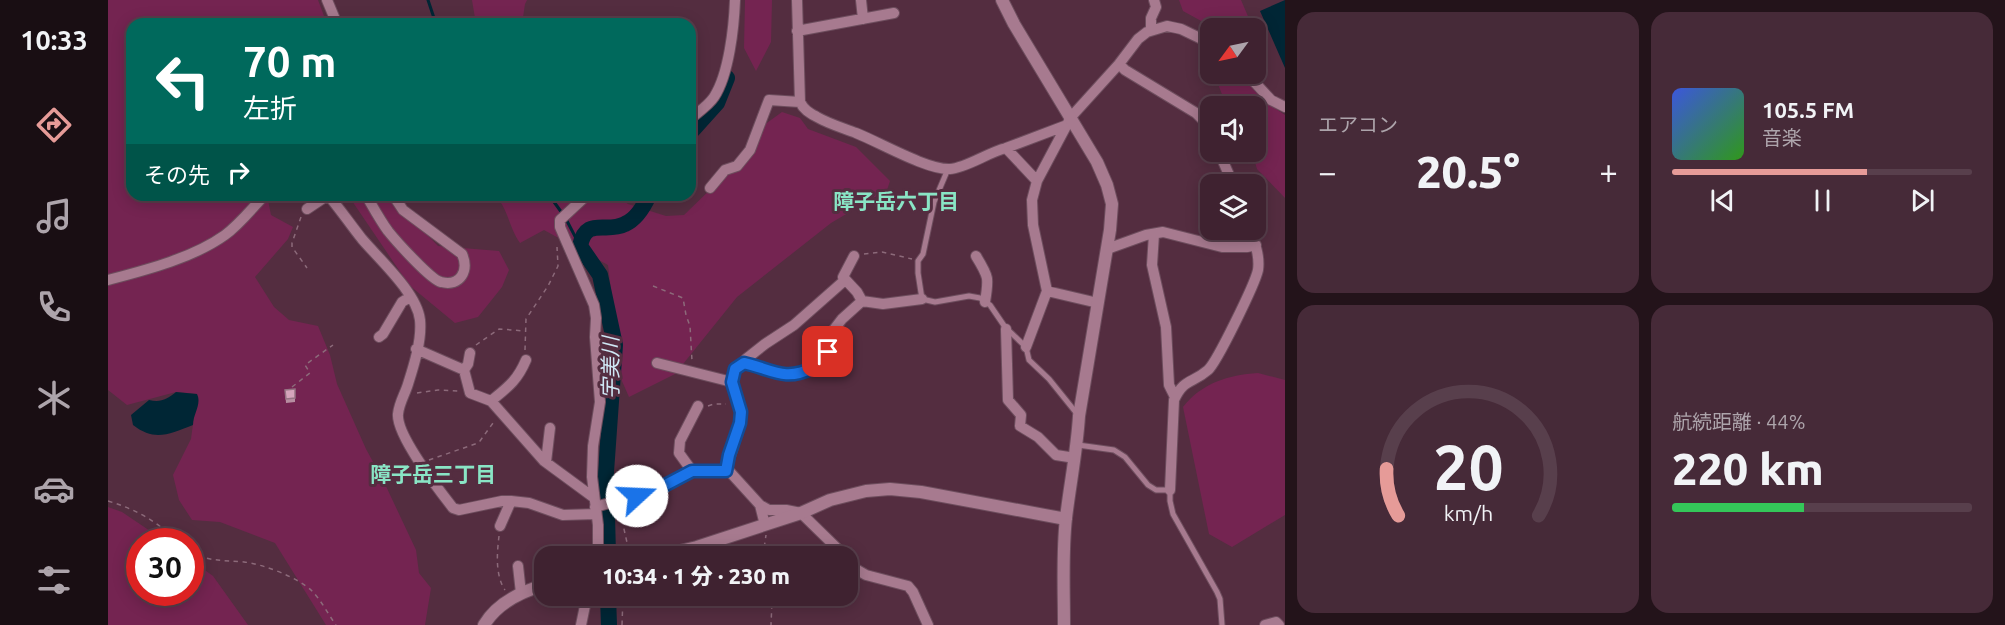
<!DOCTYPE html>
<html lang="ja">
<head>
<meta charset="utf-8">
<style>
	:root { --surface:#3f2230; --page:#462a38; --text:#f1f3f6; --muted:#ada4ab; --line:#583f4c; --accent:#e69b98 }
	body { margin:0; font-family:Ubuntu,"Noto Sans JP",sans-serif; background:var(--page); color:var(--text); height:100vh; display:flex; flex-direction:column; font-size:22px; white-space:nowrap }
	* { box-sizing:border-box; margin:0 }
	p { font-size:20px; color:var(--muted) }
	.icon { flex:none; width:33px; height:33px; fill:none; stroke:currentColor; stroke-width:2; stroke-linecap:round; stroke-linejoin:round }
	.map { position:relative; flex:1; overflow:hidden }
	.panel { display:flex; flex-direction:column; gap:12px; padding:12px; background:#23131a; width:720px }
	.panel>* { flex:none }
	.guide { position:absolute; left:18px; top:18px; width:570px; height:183px; border-radius:18px; box-shadow:0 3px 15px #0003,0 0 0 2px var(--line); background:#00695c; color:#fff; overflow:hidden }
	.needle { width:39px; rotate:237deg }
	.fabs { position:absolute; left:1092px; top:18px; display:grid; gap:12px }
	.fabs a { display:grid; place-items:center; width:66px; height:66px; border-radius:12px; background:var(--surface); box-shadow:0 3px 15px #0003,0 0 0 2px var(--line); font-size:30px }
	.speed { position:absolute; left:18px; top:528px; display:flex; gap:12px; font-size:30px; font-weight:700; text-align:center }
	.speed>* { display:grid; place-content:center; width:78px; height:78px; border-radius:50%; background:var(--surface); box-shadow:0 3px 15px #0003,0 0 0 2px var(--line); line-height:1 }
	.speed .limit { border:9px solid #d22; background:#fff; color:#111 }
	.pin { position:absolute; display:grid; place-items:center; width:51px; height:51px; color:#fff; margin:-26px; border-radius:12px; box-shadow:0 3px 9px #0006 }
	.me { position:absolute; width:66px; margin:-33px; rotate:70deg; stroke-linejoin:round; filter:drop-shadow(0 0 4px #0008) }
	.turn { display:flex; align-items:center; gap:21px; height:126px; padding:0 18px; font-size:27px }
	.turn .icon { width:78px; height:78px; stroke-width:2.5 }
	.turn b { display:block; font-size:42px; line-height:51px }
	.then { display:flex; align-items:center; height:57px; padding:0 18px; background:#0003; gap:12px; font-size:22px }
	.big { font-size:45px; font-weight:800; line-height:1.1 }
	.panel .card { flex:1; display:flex; flex-direction:column; justify-content:center; gap:9px; min-width:0; padding:0 21px; border-radius:18px; background:var(--page) }
	.panel .dial { align-items:center; gap:0 }
	.dial svg { height:156px; overflow:visible; fill:none; stroke:var(--line); stroke-width:7; stroke-linecap:round; text-anchor:middle }
	.dial text { fill:var(--text); stroke:none }
	.song { display:flex; align-items:center; gap:18px }
	.cover { width:72px; height:72px; border-radius:9px; background:linear-gradient(135deg,hsl(230 70% 55%),hsl(110 70% 35%)) }
	.played { height:6px; border-radius:3px; background:linear-gradient(90deg,var(--accent) 65%,var(--line) 65%) }
	.keys { display:flex; justify-content:space-around; direction:ltr }
	.heat { display:flex; justify-content:space-between; align-items:center; font-size:33px; direction:ltr }
	.charge { height:9px; border-radius:4px; background:linear-gradient(90deg,#34c759 44%,var(--line) 0) }
	.panel .tiles { flex:1; display:grid; gap:12px; grid-template-columns:repeat(2,1fr) }
	.trip { position:absolute; left:426px; top:546px; width:324px; height:60px; border-radius:18px; background:var(--surface); box-shadow:0 3px 15px #0003,0 0 0 2px var(--line); font-weight:800; line-height:60px; text-align:center }
	main { display:flex; flex:1; min-height:0 }
	.tab-bar { display:flex; flex-direction:column; width:108px; justify-content:space-around; align-items:center; background:#190e13; color:var(--muted) }
	.tab-bar .icon { width:42px; height:42px }
	.tab-bar .active { color:var(--accent) }
	.tab-bar b { font-size:27px; color:var(--text) }
	.map>svg:first-child { display:block }
	.green { fill:#742451 }
	.water { fill:#002635 }
	.lines { fill:none; stroke-linecap:round; stroke-linejoin:round }
	.stream { stroke:#002635; stroke-width:3 }
	.river { stroke:#002635; stroke-width:16 }
	.service-casing { stroke:#6d4d5d; stroke-width:7 }
	.minor-casing { stroke:#6d4d5d; stroke-width:12 }
	.tertiary-casing { stroke:#6d4d5d; stroke-width:14 }
	.path { stroke:#8c6a7a; stroke-width:1.5; stroke-dasharray:4.5 4.5; stroke-linecap:butt }
	.service { stroke:#a77a8f; stroke-width:5 }
	.minor { stroke:#a77a8f; stroke-width:10 }
	.tertiary { stroke:#a77a8f; stroke-width:12 }
	.wall { fill:#b78ea1 }
	.building { fill:#d5a5bb; stroke:#957483; stroke-width:1.5 }
	.route-casing { stroke:#114b97; stroke-width:15 }
	.route { stroke:#1a73e8; stroke-width:10 }
	.labels { text-anchor:middle; stroke-width:6; stroke-linejoin:round; paint-order:stroke }
	.neighbourhood-label { font-size:21px; font-weight:bold; fill:#89e5c5; stroke:#542d40 }
	.water-label { font-size:21px; font-style:italic; fill:#cfe8f5; stroke:#542d40 }
</style>
</head>
<body>
<main>
<nav class="tab-bar">
<b>10:33</b>
<svg class="icon active" aria-label="directions" viewBox="0 0 24 24"><path d="M12 3l9 9-9 9-9-9zM9 14v-3h6M13 9l2 2-2 2"/></svg>
<svg class="icon" aria-label="music" viewBox="0 0 24 24"><path d="M9 18V5l10-2v13"/><circle cx="6" cy="18" r="3"/><circle cx="16" cy="16" r="3"/></svg>
<svg class="icon" aria-label="phone" viewBox="0 0 24 24"><path d="M5 4h4l2 5-3 2q2 4 5 5l2-3 5 2v4C11 20 4 13 5 4z"/></svg>
<svg class="icon" aria-label="climate" viewBox="0 0 24 24"><path d="M12 3v18M4 7l16 10M4 17L20 7"/></svg>
<svg class="icon" aria-label="car" viewBox="0 0 24 24"><path d="M5 17H2v-5l4-1 3-4h7l3 4 3 1v5h-3M9 17h6M6 11h13"/><circle cx="7" cy="17" r="2"/><circle cx="17" cy="17" r="2"/></svg>
<svg class="icon" aria-label="filters" viewBox="0 0 24 24"><path d="M4 7h16M4 17h16"/><circle cx="9" cy="7" r="2"/><circle cx="15" cy="17" r="2"/></svg>
</nav>
<div class="map">
<svg width="1177" height="625" viewBox="0 0 1177 625">
	<rect width="100%" height="100%" fill="#542d40"/>
	<path class="green" d="M0,0H210L219,24H24V195H159L163,215L185,227L180,239L147,277L166,307L181,320L210,326L222,355L229,384L258,449L276,482L308,550L311,573L323,588L317,625H218L167,543L112,522L84,520L71,500L65,475L83,439L89,394L68,392L19,405L0,390Z
		M364,0H419L417,4L414,24H368Z
		M637,0H664L663,42L648,71L636,48Z
		M1071,0H1133L1145,28H1106L1075,11Z
		M1106,74H1134L1165,107L1177,115V198L1149,169L1144,152H1148V106H1121L1117,102Z
		M674,112L692,118L700,129L748,147L782,181L779,190L723,223L629,297L567,374L521,397L514,381L500,265L436,230L412,243C400,226 401,210 387,195H508L520,204L558,216L576,215L639,154L656,125Z
		M240,195H286L295,210L330,246L391,251L401,270L394,287L370,317L347,323L301,285Z
		M1150,373L1177,380V515L1124,547L1101,534L1075,407C1094,383 1120,375 1150,373Z
		M0,507L14,512L57,541L32,542V592H82L83,560L105,576L140,625H0Z"/>
	<path class="water" d="M1177,0V68L1152,11Z
		M68,392L89,394C94,404 85,414 85,425C61,434 47,442 25,425L23,415L41,400C53,403 59,399 68,392Z"/>
	<g class="lines">
		<path class="stream" d="M320,0L328,24
			M441,195L454,213
			M458,219L472,246"/>
		<path class="river" d="M582,133L609,103L619,78
			M500,556L498,472L507,345L492,275L472,246C478,216 498,234 517,224C529,219 536,206 541,195
			M500,596L501,625"/>
		<defs>
			<path id="service" d="M840,169L826,202L815,254L810,261V273L814,299L827,302L861,296L872,298L882,305L897,327L918,347L921,360L941,379L970,415
				M970,445L1006,450L1017,457L1040,485L1048,490H1062V501L1065,514L1109,592L1112,599L1114,625"/>
			<path id="minor" d="M219,0L229,24
				M689,0L692,102C696,110 702,113 709,117C721,124 735,128 748,133C771,142 819,170 842,169C858,168 881,152 898,148L929,181
				M753,0L755,19
				M1043,30V18L1048,7L1046,0
				M689,31L786,13
				M1011,64L1017,70L1088,113L1096,121L1102,131
				M1139,74L1163,100L1177,107
				M582,119C590,112 600,106 606,97C621,74 626,27 627,0
				M898,148L959,125
				M1111,152L1125,184
				M602,188L617,170L629,166L642,150L661,100L692,102
				M220,195C232,209 242,224 254,239C271,259 309,293 312,320C314,340 306,365 300,384C297,394 291,403 290,414C288,435 331,490 345,508L351,510L394,501H403L421,503L455,515L488,514
				M258,195C265,207 272,220 280,231C288,241 323,280 333,282C353,287 361,270 354,254L295,210L285,195
				M479,195L452,220V227L486,305L488,318L487,337L492,402L485,446L484,477L490,525V556
				M199,209L220,195
				M1046,234L1044,265L1058,327L1061,385L1067,397
				M999,249L1038,235L1055,232L1114,247H1139L1148,245
				M746,256L735,277L749,292L754,301
				M868,256C881,277 881,278 877,302
				M0,280C38,270 85,258 117,235C132,224 144,208 157,195
				M939,291L990,303
				M898,329L900,400L913,415L912,426L930,437L948,455L967,458
				M271,337L275,334L294,302L302,297
				M918,347L939,291L925,225L924,200L929,181L963,117L1011,64L1030,39L1039,32L1059,26L1073,29L1102,43
				M308,349L356,370L362,393L383,401L436,461L485,497
				M549,363L624,382
				M636,363L638,359L657,344L686,325L737,280
				M356,370L360,364L362,353
				M383,401C400,387 409,381 418,360
				M438,462L442,428
				M584,471L571,453L572,441L590,406
				M618,471C621,455 635,424 632,411C629,396 621,385 627,369L636,363C674,371 680,386 718,359L724,332L734,319L754,301L775,304L814,299
				M1062,490L1066,400C1076,378 1084,384 1100,370C1109,362 1147,284 1150,270C1152,256 1147,243 1142,230
				M652,505L661,510H678L693,513L737,556
				M487,507L548,490L584,471H618L622,472L652,505L657,525
				M392,526L403,501
				M740,560L746,568L758,575L800,586L805,592L820,625
				M410,566L413,593
				M473,625L479,596
				M1157,625L1168,622L1171,625"/>
			<path id="tertiary" d="M894,0L906,24L989,162L999,185L1004,204L1002,230L971,416C969,450 962,484 958,518C954,553 956,589 956,625
				M551,556L589,547L693,513L722,500L758,491L782,489L813,492L958,519
				M376,625C389,603 412,592 436,585"/>
		</defs>
		<use href="#service" class="service-casing"/>
		<use href="#minor" class="minor-casing"/>
		<use href="#tertiary" class="tertiary-casing"/>
		<path class="path" d="M193,217L184,243V247L199,268
			M756,254L774,252L804,259
			M545,286L575,298L578,315L582,326L584,361
			M368,345L391,329L417,331
			M417,350L418,319L440,286L450,266L449,247
			M184,387L202,373L197,365L225,345
			M309,393L330,390L352,391
			M600,406L606,404H618
			M321,460L367,444L372,441L385,423H388
			M0,501C27,509 49,521 70,542
			M512,511L522,556
			M391,536C389,553 387,575 397,590
			M82,552C102,562 116,560 136,562C155,564 191,578 204,591C213,600 220,614 228,625
			M655,556L658,535
			M661,596L664,601L663,625
			M514,625L515,596"/>
		<use href="#service" class="service"/>
		<use href="#minor" class="minor"/>
		<use href="#tertiary" class="tertiary"/>
	</g>
	<path class="wall" d="M187,389V402L178,403L177,390Z"/>
	<path class="building" d="M187,389V398L178,399L177,390Z"/>
	<g class="lines">
		<defs>
			<path id="route" d="M529,496L548,490L584,471H618L621,455L632,423L633,412L624,382L627,369L636,363C663,369 677,382 704,368C712,364 717,360 720,352"/>
		</defs>
		<use href="#route" class="route-casing"/>
		<use href="#route" class="route"/>
	</g>
	<g class="labels">
		<g class="neighbourhood-label">
			<text x="788" y="209">障子岳六丁目</text>
			<text x="325" y="482">障子岳三丁目</text>
		</g>
		<g class="water-label">
			<text transform="translate(503 368) rotate(-90)" y="7">宇美川</text>
		</g>
	</g>
</svg>
<div class="fabs">
<a><svg class="needle" viewBox="-14 -14 28 28"><path d="M0-13l5 13h-10z" fill="#e53935"/><path d="M0 13l5-13h-10z" fill="#ada4ab"/></svg></a>
<a><svg class="icon" aria-label="sound" viewBox="0 0 24 24"><path d="M4 9h4l5-4v14l-5-4H4zM17 9q2 3 0 6"/></svg></a>
<a><svg class="icon" aria-label="layers" viewBox="0 0 24 24"><path d="M12 4l9 5-9 5-9-5zM3 14l9 5 9-5"/></svg></a>
</div>
<div class="speed"><div class="limit">30</div></div>
<div class="pin" style="left:720px;top:352px;background:#d93025"><svg class="icon" aria-label="arrive" viewBox="0 0 24 24"><path d="M6 21V4h12l-3 4 3 4H6"/></svg></div>
<svg class="me" style="left:529px;top:496px" viewBox="-20 -20 40 40"><circle r="19" fill="#fff"/><path d="M0-13L10 11 0 6-10 11z" fill="#1a73e8"/></svg>
<div class="trip">10:34 · 1 分 · 230 m</div>
<div class="guide">
<div class="turn"><svg class="icon" aria-label="left" viewBox="0 0 24 24"><path d="M17 20v-9H6M10 6l-5 5 5 5"/></svg><div><b>70 m</b>左折</div></div>
<div class="then">その先<svg class="icon" aria-label="right" viewBox="0 0 24 24"><path d="M7 20v-9h11M14 6l5 5-5 5"/></svg></div>
</div>
</div>
<section class="panel">
<div class="tiles">
<div class="card"><p>エアコン</p>
<div class="heat"><a>−</a><b class="big">20.5°</b><a>+</a></div>
</div>
<div class="card">
<div class="song"><i class="cover"></i><div><b>105.5 FM</b><p>音楽</p></div></div>
<div class="played"></div>
<div class="keys"><svg class="icon" aria-label="previous" viewBox="0 0 24 24"><path d="M18 5L8 12l10 7zM5 5v14"/></svg><svg class="icon" aria-label="pause" viewBox="0 0 24 24"><path d="M8 5v14M16 5v14"/></svg><svg class="icon" aria-label="next" viewBox="0 0 24 24"><path d="M6 5l10 7-10 7zM19 5v14"/></svg></div>
</div>
<div class="card dial"><svg viewBox="0 0 100 80">
<path d="M14 69A42 42 0 1 1 86 69"/>
<path d="M14 69A42 42 0 0 1 8 45" stroke="#e69b98"/>
<text x="50" y="56" font-size="32" font-weight="700">20</text>
<text x="50" y="72" font-size="11">km/h</text>
</svg></div>
<div class="card"><p>航続距離 · 44%</p><b class="big">220 km</b><div class="charge"></div></div>
</div>
</section>
</main>
</body>
</html>
